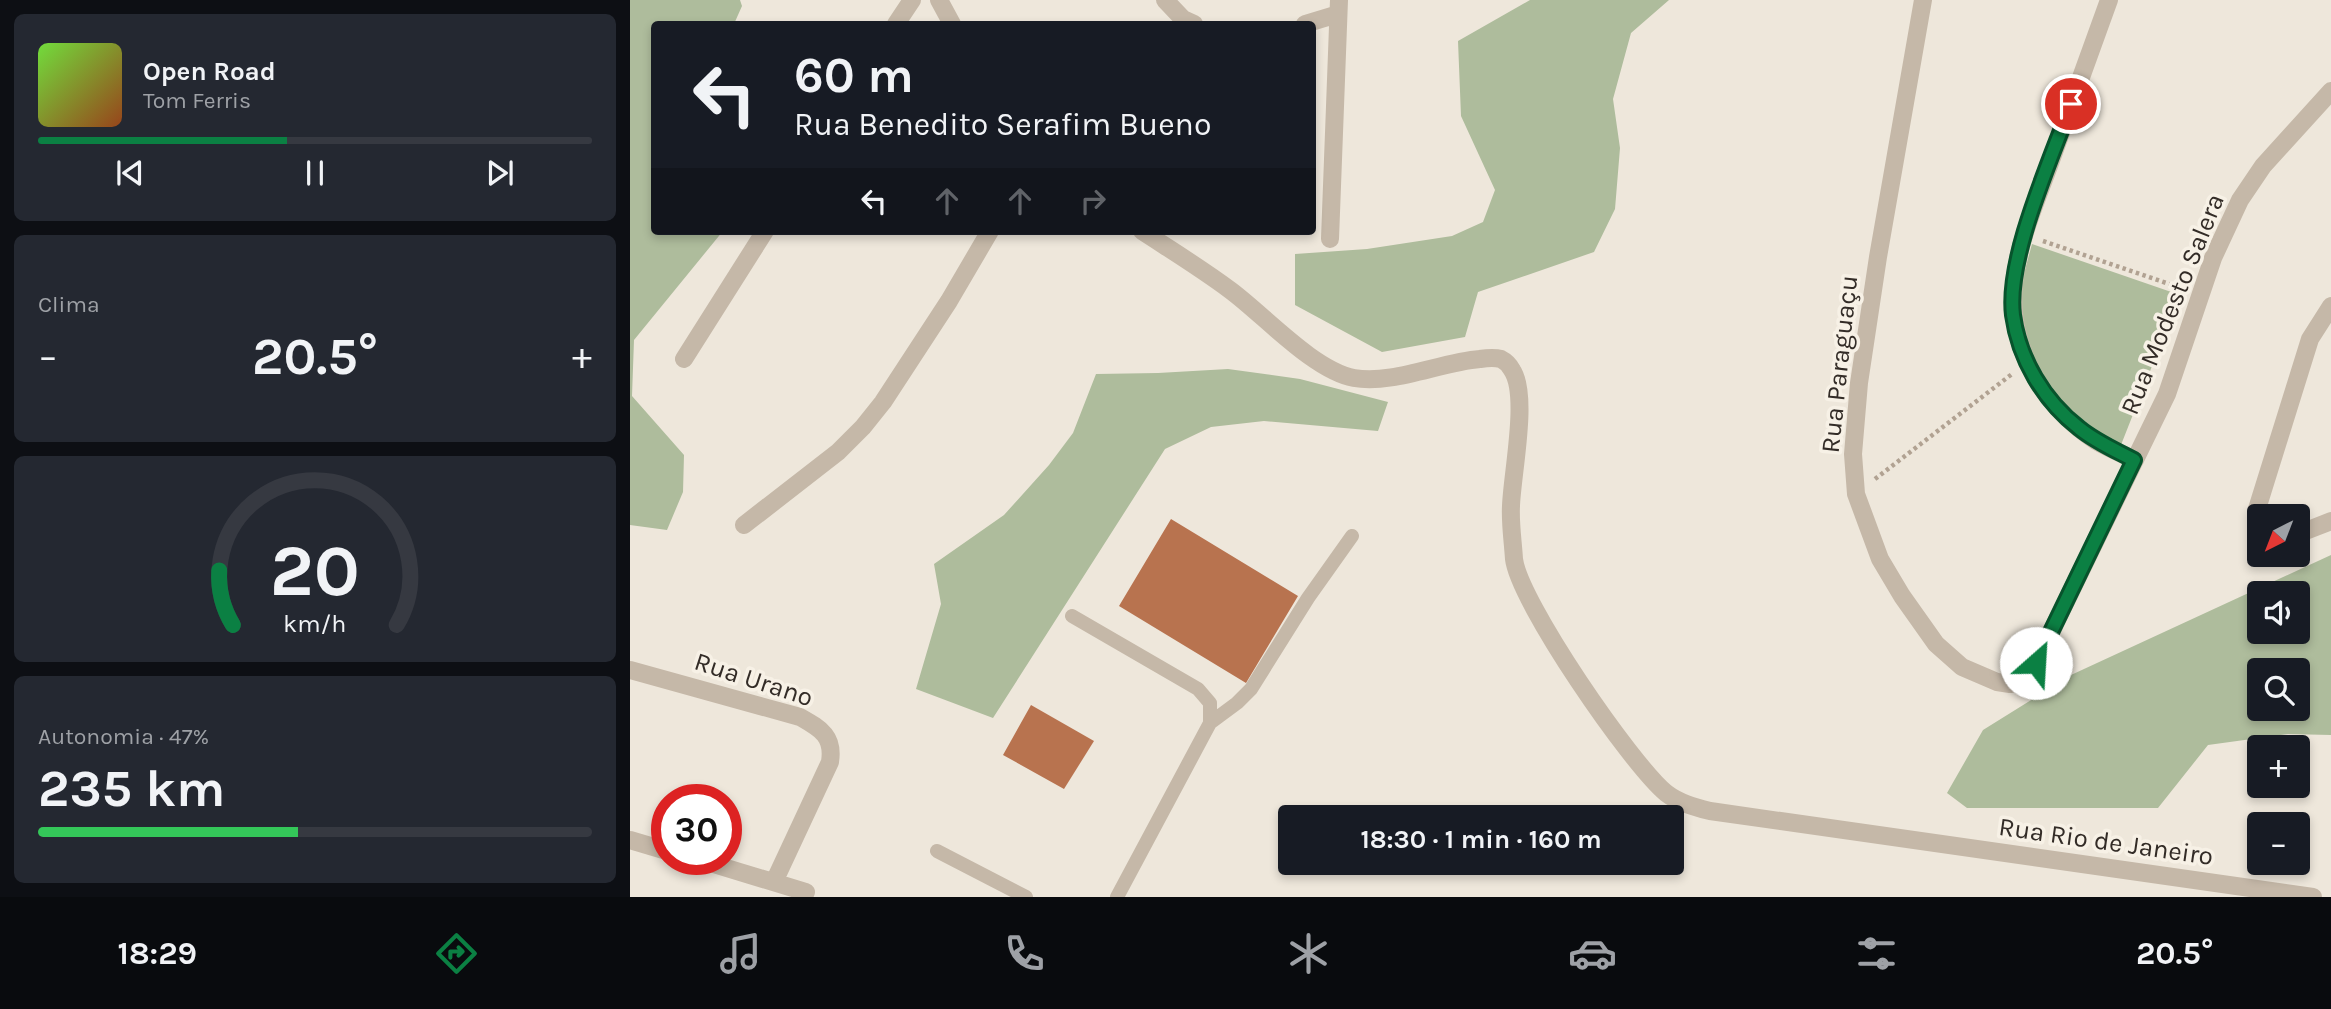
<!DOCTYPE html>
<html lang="pt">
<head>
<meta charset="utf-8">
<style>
	:root { --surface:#171b24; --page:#242831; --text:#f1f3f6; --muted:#9ea1a6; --line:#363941; --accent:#0b8043 }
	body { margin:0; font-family:Karla,sans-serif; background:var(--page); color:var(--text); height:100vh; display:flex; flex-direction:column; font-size:26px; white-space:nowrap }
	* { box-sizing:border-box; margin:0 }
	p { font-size:23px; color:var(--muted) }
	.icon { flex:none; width:38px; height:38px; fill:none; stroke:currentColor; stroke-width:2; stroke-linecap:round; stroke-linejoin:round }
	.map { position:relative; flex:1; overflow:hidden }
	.drawer { display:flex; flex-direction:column; gap:14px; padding:14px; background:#0d0f14; width:630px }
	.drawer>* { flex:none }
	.top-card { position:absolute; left:21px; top:21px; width:665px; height:214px; border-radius:7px; box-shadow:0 4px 10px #0003; background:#171b24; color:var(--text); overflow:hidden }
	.needle { width:46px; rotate:222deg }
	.controls { position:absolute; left:1617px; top:504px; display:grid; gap:14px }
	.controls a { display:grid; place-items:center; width:63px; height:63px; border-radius:7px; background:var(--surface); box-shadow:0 4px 10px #0003; font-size:35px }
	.speed { position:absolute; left:21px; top:784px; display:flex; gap:14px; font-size:35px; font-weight:700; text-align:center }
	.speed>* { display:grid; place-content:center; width:91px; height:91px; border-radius:50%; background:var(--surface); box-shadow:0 4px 10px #0003; line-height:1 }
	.speed .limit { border:10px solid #d22; background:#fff; color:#111 }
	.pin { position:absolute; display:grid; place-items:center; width:60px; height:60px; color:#fff; margin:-30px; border:4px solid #fff; border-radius:50%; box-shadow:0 2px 7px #0007 }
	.me { position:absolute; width:77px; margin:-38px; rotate:26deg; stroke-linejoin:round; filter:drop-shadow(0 0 5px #0008) }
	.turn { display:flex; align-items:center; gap:24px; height:147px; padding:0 28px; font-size:32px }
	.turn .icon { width:91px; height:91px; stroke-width:2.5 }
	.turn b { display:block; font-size:49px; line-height:60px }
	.lanes { display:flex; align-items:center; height:66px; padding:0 28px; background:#0003; justify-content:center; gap:35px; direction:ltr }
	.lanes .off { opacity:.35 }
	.big { font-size:52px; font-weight:700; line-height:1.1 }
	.drawer .card { flex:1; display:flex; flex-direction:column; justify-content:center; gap:10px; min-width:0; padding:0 24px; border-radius:10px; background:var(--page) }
	.drawer .dial { align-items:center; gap:0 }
	.dial svg { height:182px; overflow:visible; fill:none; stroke:var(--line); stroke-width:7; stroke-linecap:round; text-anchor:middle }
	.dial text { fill:var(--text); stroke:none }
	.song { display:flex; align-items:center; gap:21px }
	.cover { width:84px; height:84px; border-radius:10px; background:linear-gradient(135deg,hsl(100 70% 55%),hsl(20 70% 35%)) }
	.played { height:7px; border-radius:4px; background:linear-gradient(90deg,var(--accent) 45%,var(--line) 45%) }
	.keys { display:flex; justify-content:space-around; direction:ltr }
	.heat { display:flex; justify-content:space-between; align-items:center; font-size:38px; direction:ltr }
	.charge { height:10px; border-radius:5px; background:linear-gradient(90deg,#34c759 47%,var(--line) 0) }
	.trip { position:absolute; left:648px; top:805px; width:406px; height:70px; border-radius:7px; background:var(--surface); box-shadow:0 4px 10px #0003; font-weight:700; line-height:70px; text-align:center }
	.tab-bar { display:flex; height:112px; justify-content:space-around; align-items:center; background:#090b0e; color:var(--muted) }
	.tab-bar .icon { width:49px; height:49px }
	.tab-bar .active { color:var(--accent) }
	.tab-bar b { font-size:32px; color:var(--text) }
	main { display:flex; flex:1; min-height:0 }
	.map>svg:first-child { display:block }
	.green { fill:#aebc9c; fill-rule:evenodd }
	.building { fill:#b8734f }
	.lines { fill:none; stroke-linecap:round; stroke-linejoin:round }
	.path { stroke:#b1a292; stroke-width:4.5; stroke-dasharray:3.5 3.5; stroke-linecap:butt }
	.lane { stroke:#c5b8a8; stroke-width:14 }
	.street { stroke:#c5b8a8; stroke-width:18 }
	.route-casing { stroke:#07532c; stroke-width:18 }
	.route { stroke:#0b8043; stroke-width:12 }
	.labels { text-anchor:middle; stroke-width:7; stroke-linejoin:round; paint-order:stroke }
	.street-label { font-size:26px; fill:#332c27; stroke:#f7f1e6 }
</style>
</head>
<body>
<main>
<section class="drawer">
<div class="card">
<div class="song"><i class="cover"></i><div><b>Open Road</b><p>Tom Ferris</p></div></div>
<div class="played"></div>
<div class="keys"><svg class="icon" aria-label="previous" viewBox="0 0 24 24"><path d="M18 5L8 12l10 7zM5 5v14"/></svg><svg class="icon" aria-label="pause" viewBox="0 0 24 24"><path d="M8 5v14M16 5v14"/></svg><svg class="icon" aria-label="next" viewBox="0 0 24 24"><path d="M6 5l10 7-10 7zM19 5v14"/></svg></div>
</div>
<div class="card"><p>Clima</p>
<div class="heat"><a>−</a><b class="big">20.5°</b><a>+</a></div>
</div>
<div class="card dial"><svg viewBox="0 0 100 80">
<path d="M14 69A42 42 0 1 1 86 69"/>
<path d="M14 69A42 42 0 0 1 8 45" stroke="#0b8043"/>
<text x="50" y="56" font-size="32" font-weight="700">20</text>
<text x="50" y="72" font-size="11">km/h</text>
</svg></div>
<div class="card"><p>Autonomia · 47%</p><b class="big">235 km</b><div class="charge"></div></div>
</section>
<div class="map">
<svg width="1701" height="897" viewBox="0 0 1701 897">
	<rect width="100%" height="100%" fill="#eee7db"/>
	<path class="green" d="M0,0H110L112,6L104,24H24V231H93L4,340L2,396L54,455L53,492L37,530L0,525Z
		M900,0H1039L1001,33L983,99L990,148L985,209L964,252L848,292L835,337L752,352L665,305V254L737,249L822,236L853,222L865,190L831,116L828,41Z
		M1402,244L1550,295L1489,450L1468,440L1406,379L1384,310Z
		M598,369L670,379L758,402L748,431L634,421L581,427L535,449L363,718L286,689L311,604L304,564L374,515L419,465L443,433L466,374L528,373Z
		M1701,555V735L1658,734L1578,745L1528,808H1337L1317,793L1353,730L1441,675ZM1668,593V632H1629V593ZM1668,670V709H1629V670Z"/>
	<path class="building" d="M541,519L668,596L616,683L489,606Z
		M401,705L464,741L434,789L373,755Z"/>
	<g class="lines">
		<path class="path" d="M1413,241L1551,288
			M1245,479L1382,374"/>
		<path class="lane" d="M442,616L568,689L580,703V723L487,897
			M580,723L607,703L621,689L678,598L722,536
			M307,851L396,897"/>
		<path class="street" d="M309,0L322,24
			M535,0L553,19L564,24
			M1293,0L1248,257L1229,383L1223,454L1226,494L1250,559L1272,596L1306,644L1332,667L1367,682L1380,684L1393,678L1406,663L1537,394L1583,258L1610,200L1633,166L1701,91
			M1479,0C1459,55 1439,111 1419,166C1405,204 1388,243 1384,284C1378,348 1413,406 1466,441C1478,448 1492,454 1505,460
			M266,24L282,0
			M675,24L708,14
			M512,231C541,250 572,269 600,290C634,315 683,370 724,378C762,385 811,362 850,359C856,358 864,357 871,359C875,361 880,366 882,370C899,395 882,474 881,506C880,523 883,542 884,559C889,602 1001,764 1036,793C1049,803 1064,807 1080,811L1683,897
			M700,239L709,0
			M54,359L135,231
			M114,525L208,452L233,427L253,402L319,301L360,231
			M1629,528L1627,509L1680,339L1701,306
			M1668,534L1701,521
			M0,670L170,717C191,729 204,736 200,762L144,882
			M0,840L37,851
			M67,859L176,892"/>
	</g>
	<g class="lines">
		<defs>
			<path id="route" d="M1406,663L1504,460C1485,450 1466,442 1449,428C1414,401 1389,359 1383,315C1376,258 1421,160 1441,104"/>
		</defs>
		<use href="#route" class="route-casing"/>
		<use href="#route" class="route"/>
	</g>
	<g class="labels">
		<g class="street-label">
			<text transform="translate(1542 304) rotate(-68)" y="9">Rua Modesto Salera</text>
			<text transform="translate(1209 364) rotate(-84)" y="9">Rua Paraguaçu</text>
			<text transform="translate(124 679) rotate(18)" y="9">Rua Urano</text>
			<text transform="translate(1476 841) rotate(8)" y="9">Rua Rio de Janeiro</text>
		</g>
	</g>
</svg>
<div class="controls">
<a><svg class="needle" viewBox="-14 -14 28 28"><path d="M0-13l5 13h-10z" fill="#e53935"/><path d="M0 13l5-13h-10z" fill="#9ea1a6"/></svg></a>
<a><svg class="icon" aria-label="sound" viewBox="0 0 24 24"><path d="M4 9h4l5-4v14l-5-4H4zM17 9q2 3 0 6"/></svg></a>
<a><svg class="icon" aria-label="search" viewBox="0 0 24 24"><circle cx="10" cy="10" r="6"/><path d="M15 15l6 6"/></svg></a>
<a>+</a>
<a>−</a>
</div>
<div class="speed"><div class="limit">30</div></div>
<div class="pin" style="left:1441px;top:104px;background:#d93025"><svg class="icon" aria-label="arrive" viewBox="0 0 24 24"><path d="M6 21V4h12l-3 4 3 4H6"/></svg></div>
<svg class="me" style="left:1406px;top:663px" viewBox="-20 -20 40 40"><circle r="19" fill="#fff"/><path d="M0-13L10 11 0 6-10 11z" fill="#0b8043"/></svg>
<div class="trip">18:30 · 1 min · 160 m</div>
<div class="top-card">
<div class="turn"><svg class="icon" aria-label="left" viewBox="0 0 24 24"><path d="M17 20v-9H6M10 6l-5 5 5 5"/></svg><div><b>60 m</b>Rua Benedito Serafim Bueno</div></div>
<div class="lanes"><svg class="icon" aria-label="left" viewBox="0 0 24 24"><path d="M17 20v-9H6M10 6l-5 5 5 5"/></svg><svg class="icon off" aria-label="ahead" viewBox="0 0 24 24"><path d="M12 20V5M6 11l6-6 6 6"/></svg><svg class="icon off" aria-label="ahead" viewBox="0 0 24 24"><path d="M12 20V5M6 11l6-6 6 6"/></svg><svg class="icon off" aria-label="right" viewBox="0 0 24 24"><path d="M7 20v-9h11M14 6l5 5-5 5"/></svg></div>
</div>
</div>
</main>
<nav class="tab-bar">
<b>18:29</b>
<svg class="icon active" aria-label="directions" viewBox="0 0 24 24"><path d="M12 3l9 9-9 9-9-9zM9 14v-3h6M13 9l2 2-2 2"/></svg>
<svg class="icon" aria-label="music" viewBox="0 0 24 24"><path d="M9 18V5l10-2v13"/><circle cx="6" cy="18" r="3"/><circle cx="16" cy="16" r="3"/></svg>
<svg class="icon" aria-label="phone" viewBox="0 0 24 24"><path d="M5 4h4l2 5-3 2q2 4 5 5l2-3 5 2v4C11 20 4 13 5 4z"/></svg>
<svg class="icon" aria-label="climate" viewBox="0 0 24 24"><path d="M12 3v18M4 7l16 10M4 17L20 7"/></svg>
<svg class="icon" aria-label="car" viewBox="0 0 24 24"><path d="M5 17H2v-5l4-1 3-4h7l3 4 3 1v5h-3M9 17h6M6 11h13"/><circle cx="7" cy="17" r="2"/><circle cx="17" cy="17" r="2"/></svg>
<svg class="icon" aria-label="filters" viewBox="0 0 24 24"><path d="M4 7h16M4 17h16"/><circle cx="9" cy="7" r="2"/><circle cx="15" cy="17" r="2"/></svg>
<b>20.5°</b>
</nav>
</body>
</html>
